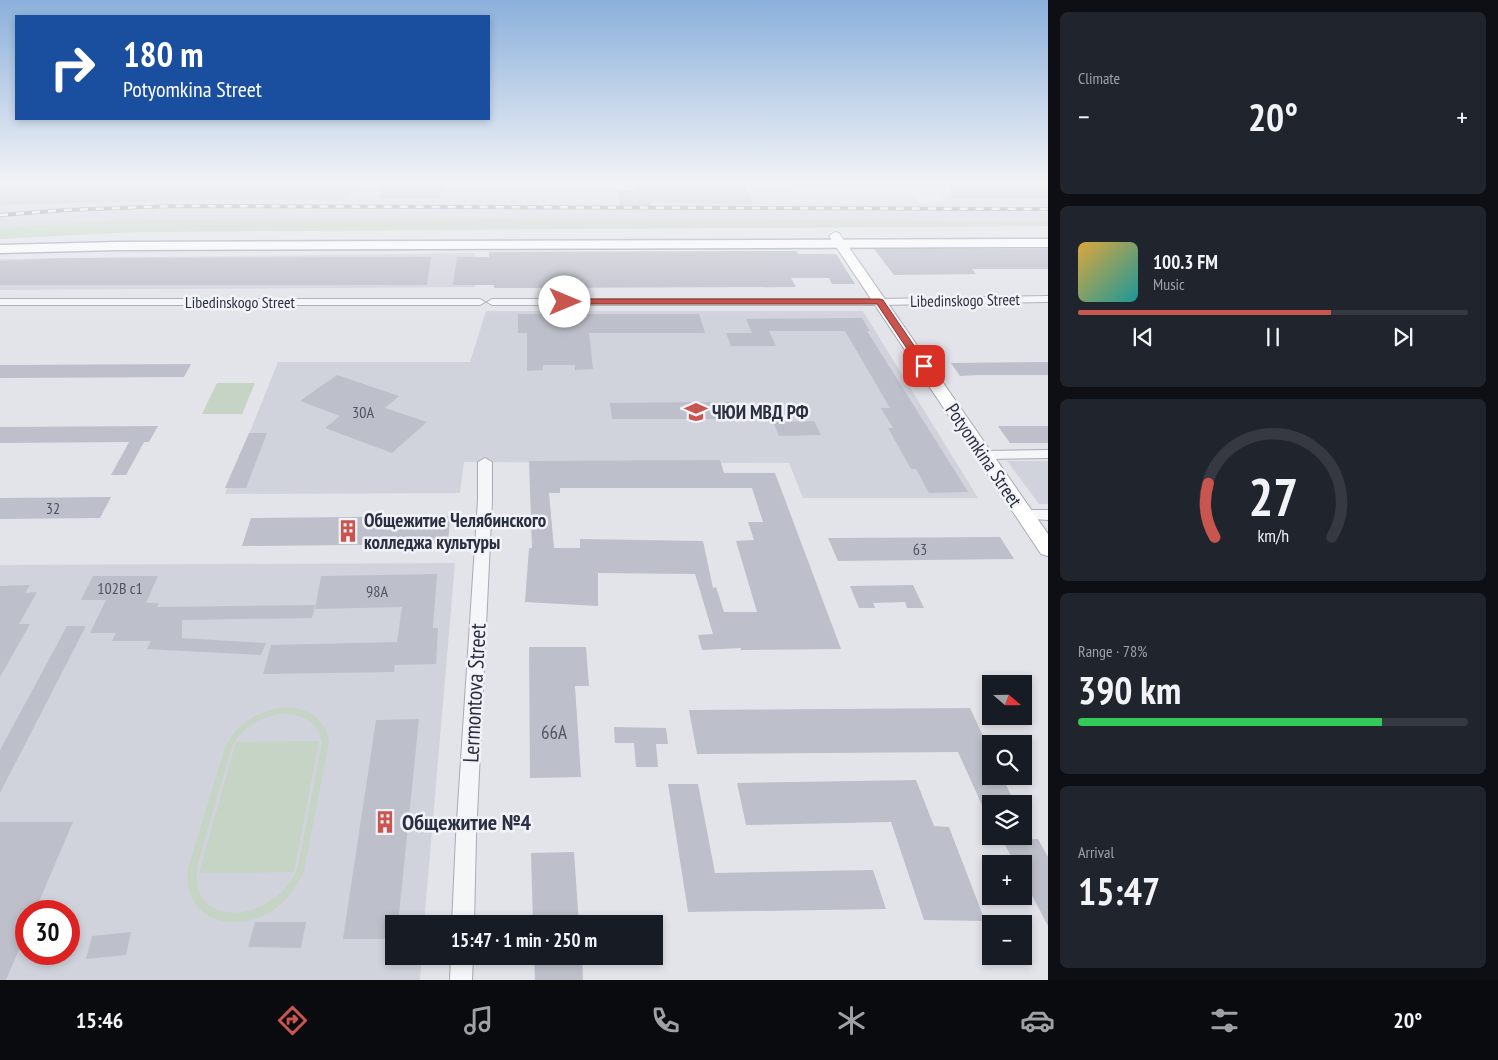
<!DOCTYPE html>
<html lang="en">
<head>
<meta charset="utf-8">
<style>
	:root { --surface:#171b24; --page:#20242c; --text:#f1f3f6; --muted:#9ea1a6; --line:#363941; --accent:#c8554e }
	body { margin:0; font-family:"PT Sans Narrow",sans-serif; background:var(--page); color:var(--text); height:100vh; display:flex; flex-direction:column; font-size:19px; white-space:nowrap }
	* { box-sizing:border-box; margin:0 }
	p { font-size:16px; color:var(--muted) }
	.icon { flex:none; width:28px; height:28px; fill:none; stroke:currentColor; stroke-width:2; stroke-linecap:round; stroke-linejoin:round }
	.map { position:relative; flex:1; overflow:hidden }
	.drawer { display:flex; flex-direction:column; gap:12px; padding:12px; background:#0d0f14; width:450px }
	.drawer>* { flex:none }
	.banner { position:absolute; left:15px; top:15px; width:475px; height:105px; border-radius:0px; box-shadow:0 2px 8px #0003; background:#1a4fa0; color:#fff; overflow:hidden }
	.needle { width:32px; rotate:110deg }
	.controls { position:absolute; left:982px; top:675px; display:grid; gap:10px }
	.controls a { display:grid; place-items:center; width:50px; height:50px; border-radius:0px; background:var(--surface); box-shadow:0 2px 8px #0003; font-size:25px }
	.speed { position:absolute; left:15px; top:900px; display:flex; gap:10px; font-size:25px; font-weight:700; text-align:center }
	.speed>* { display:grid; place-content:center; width:65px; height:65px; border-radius:50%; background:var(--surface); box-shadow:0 2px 8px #0003; line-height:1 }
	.speed .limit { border:8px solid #d22; background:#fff; color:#111 }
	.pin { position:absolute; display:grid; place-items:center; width:42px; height:42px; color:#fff; margin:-21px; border-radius:10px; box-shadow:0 2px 8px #0006 }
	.me { position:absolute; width:55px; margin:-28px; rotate:90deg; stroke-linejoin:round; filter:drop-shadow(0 0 4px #0008) }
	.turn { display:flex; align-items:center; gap:18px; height:105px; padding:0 25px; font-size:22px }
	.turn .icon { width:65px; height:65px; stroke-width:2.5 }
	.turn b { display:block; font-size:35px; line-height:42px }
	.big { font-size:38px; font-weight:800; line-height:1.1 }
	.drawer .widget { flex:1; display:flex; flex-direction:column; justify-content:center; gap:8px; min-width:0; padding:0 18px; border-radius:8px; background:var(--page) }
	.drawer .dial { align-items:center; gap:0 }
	.dial svg { height:130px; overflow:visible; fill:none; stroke:var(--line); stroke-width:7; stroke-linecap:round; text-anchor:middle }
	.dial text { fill:var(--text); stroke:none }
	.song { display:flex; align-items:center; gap:15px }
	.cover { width:60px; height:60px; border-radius:8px; background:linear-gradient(135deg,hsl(40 70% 55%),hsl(180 70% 35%)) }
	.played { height:5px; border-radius:2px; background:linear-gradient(90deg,var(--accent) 65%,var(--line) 65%) }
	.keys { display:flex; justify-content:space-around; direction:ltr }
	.heat { display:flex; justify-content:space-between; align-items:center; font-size:28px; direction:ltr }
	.charge { height:8px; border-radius:4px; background:linear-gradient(90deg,#34c759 78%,var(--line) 0) }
	.trip { position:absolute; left:385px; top:915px; width:278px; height:50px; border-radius:0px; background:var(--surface); box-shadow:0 2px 8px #0003; font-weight:800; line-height:50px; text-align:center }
	.dock { display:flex; height:80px; justify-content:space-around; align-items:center; background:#090b0e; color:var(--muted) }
	.dock .icon { width:35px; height:35px }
	.dock .current { color:var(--accent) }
	.dock b { font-size:22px; color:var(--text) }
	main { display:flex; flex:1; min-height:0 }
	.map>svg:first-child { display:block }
	.built { fill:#d1d3dc; fill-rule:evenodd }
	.green { fill:#c5d4c4; fill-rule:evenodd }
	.building { fill:#bdbfca; fill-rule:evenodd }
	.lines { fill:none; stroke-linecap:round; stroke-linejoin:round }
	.street-casing { stroke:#a8aab4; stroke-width:2 }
	.secondary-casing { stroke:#a8aab4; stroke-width:2 }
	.primary-casing { stroke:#a2a6b5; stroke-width:3 }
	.street { fill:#f5f6f9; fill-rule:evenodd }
	.secondary { fill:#fff; fill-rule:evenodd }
	.primary { fill:#fff; fill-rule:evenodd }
	.rail-casing { stroke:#7d8193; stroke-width:4 }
	.rail { stroke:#f2f3f8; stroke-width:2.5; stroke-dasharray:8; stroke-linecap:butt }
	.route { fill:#c8554e; stroke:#823733 }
	.labels { text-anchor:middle; stroke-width:5; stroke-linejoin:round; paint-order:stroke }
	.far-street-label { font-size:16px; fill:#2b2f42; stroke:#f2f3f8 }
	.number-label { font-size:16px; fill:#505364 }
	.poi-label { font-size:19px; font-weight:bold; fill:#2b2f42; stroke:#f2f3f8; text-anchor:start }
	.street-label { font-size:19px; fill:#2b2f42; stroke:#f2f3f8 }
	.near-number-label { font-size:19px; fill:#505364 }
	.near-street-label { font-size:22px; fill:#2b2f42; stroke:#f2f3f8 }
	.near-poi-label { font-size:22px; font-weight:bold; fill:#2b2f42; stroke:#f2f3f8; text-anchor:start }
</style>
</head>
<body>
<main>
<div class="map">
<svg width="1048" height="980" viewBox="0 0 1048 980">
	<rect width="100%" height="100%" fill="#e3e4ea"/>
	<path class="built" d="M3,180H359L356,187L912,193L920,204L945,200L937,193H970L962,180H1048V221L491,218L113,220L0,227V181Z
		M363,180H492L491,183L362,186Z
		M475,253V287L0,290V259Z
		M486,311H863L978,498H803L789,463L464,462L460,493L225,494L278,362H470Z
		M1007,461H1048V504H1039Z
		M455,563L424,924H394V956H422L420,980H0V565ZM26,911H69V954H26Z"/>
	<path class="green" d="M491,218L1048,221V226L137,232L0,239V227L113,220Z
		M217,383H255L242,414H202Z
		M288,707C311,709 326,720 329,742L304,871C296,888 286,902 270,912C231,935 182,919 188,868L225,748C237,722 261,709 288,707ZM279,714C300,713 318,720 322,743L298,867C277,923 185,934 198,863L232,746C243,728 258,718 279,714Z
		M319,741L294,872L199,873L236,742Z"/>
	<path class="building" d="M16,180H343V183H353L347,199L194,200L0,205V182Z
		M385,180H443L440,199H379Z
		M632,180H743L753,204L650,202L651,207L620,206L618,190H634Z
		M949,180H1048V199H952Z
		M874,249H1048V269H972L976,274L894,275Z
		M796,251L798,254H836L855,284H832L829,278H791L796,287L525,288H494V285H453L457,257H489V252Z
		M431,257L427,285H0V261L62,258Z
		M518,314H699L705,333H589L593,369L575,370V365H543V370L527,371V333H518Z
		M862,318L870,331H867L968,492L929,493L916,469H911L888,428H893L881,408H890L845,331H769L776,346H731L726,333H752L746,319Z
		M1048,362V375H978L960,376L951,363Z
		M191,364L184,377L0,378V365Z
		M337,375L399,396L385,408L427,422L392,453L325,428L340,416L300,401Z
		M697,402H730L736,419H612L610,403Z
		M814,421L821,435L779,436L773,422Z
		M158,426L149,442H144L126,475H111L129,442L0,443V427Z
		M998,426H1048V443H1010Z
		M249,433H267L246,488H225Z
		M720,460L724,473H775L841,649L741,650V648L702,650L698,635L713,634L695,574L598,573V606L525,602L529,548H532L529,461ZM560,488H752L763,522H748L754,540L736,541L757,612H724L716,587L713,588L703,541L580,539V548H554L549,493H560Z
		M111,497L100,518L0,519V498Z
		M450,516L448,544L242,546L251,518Z
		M1000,537L1014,559L838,561L828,538Z
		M437,574L433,628H438L436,664L395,665L394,672L263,674L271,645L397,642L402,607L315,609L321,576Z
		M93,576H158L146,603H159L157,607L315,605L312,618L182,620V638L266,643L261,655L147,649L151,641H112L116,633H90L106,600H81Z
		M30,585L25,593L37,592L19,624H30L0,677V586Z
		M913,585L924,608H907L905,602L873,603L875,608H859L850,586Z
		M67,626H86L0,793V750Z
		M529,647H586L589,686H575L581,777L530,778Z
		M970,708L991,753V776H1002L1015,804H991V825L958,752L697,754L689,710Z
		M419,719L398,924H394V939H343L376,720Z
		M614,727L666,728L668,744H656L658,767H636L634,743H615Z
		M916,780L934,826L949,827L985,921L924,920L891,822L746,825L737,783Z
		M668,784H698L715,873L873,870L886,909L688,912Z
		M0,822H73L35,911H26V933L6,980H0Z
		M1035,839H1038L1048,857V926L1024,880V864H1015L1003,841Z
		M574,852L579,924H533L531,853Z
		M255,922H306L301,948L248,947Z
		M131,932L126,955L86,959L92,936Z
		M534,956H582L583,980H535Z"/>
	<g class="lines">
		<defs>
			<path id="street" d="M1048,296V302L880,305H492L487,302L492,299H880Z
				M0,299H480L485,302L480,305H0Z
				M1048,450V458L984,459L977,455L984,451Z
				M485,458L492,462V500L476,836L474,924H452L456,836L478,500V462Z
				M1024,510H1048V520L1019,518L1017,515L1019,512Z
				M451,956H473L472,980H450Z"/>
			<path id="secondary" d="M835,232L839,233L1048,534V556L1041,554L829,236Z"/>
			<path id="primary" d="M1048,239V247L117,250L0,253V245L117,242Z"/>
		</defs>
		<use href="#street" class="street-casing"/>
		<use href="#secondary" class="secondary-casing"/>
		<use href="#primary" class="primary-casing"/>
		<use href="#street" class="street"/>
		<use href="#secondary" class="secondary"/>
		<use href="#primary" class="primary"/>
		<defs>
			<path id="rail" d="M0,215L66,210L172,206L1048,209"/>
		</defs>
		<use href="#rail" class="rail-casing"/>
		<use href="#rail" class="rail"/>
	</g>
	<linearGradient id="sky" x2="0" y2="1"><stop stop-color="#8bb0db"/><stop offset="0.57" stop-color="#f2f3f6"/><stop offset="1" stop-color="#f2f3f6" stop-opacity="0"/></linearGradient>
	<rect width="1048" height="318" fill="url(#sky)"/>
	<path class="route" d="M880,299L883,300L928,366L927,368H920L877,304H565L561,302L565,299Z"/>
	<defs>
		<symbol id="university-bare" viewBox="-9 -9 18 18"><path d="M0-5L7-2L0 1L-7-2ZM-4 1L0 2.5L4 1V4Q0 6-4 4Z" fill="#c8554e" stroke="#f2f3f8" stroke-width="2.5" paint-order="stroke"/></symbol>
		<symbol id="building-bare" viewBox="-9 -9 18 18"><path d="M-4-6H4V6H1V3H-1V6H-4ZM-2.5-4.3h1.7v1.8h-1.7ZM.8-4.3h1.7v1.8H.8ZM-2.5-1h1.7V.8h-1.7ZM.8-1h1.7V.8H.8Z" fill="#c8554e" stroke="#f2f3f8" stroke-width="2.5" paint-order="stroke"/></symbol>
	</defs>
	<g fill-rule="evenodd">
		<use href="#university-bare" x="680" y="396" width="32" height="32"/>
		<use href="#building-bare" x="332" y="515" width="32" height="32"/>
		<use href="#building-bare" x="369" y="806" width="32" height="32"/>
	</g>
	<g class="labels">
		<g class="far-street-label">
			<text transform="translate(965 300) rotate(-1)" y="6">Libedinskogo Street</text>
			<text x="240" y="308">Libedinskogo Street</text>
		</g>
		<g class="number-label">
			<text x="363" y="418">30А</text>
			<text x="53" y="514">32</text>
			<text x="920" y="555">63</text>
			<text x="120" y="594">102В с1</text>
			<text x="377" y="597">98А</text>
		</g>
		<g class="poi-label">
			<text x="712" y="419">ЧЮИ МВД РФ</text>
			<text x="364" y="527">Общежитие Челябинского<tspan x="364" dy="22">колледжа культуры</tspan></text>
		</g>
		<g class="street-label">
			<text transform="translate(984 455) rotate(56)" y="7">Potyomkina Street</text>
		</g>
		<g class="near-number-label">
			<text x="554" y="739">66А</text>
		</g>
		<g class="near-street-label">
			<text transform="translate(474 693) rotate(-87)" y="8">Lermontova Street</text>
		</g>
		<g class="near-poi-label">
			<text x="402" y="830">Общежитие №4</text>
		</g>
	</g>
</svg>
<div class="controls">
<a><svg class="needle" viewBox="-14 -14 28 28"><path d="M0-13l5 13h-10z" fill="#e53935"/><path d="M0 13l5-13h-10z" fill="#9ea1a6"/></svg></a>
<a><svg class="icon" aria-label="search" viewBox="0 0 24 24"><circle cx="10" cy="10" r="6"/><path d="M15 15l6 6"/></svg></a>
<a><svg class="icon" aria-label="layers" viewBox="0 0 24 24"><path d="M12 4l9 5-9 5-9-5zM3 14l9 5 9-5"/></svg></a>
<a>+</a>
<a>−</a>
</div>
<div class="speed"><div class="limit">30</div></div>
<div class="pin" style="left:924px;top:366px;background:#d93025"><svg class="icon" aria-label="arrive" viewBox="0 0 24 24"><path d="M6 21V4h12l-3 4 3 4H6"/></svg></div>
<svg class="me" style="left:565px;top:302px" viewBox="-20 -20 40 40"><circle r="19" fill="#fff"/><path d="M0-13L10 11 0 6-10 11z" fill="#c8554e"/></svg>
<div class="trip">15:47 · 1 min · 250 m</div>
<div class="banner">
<div class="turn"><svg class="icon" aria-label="right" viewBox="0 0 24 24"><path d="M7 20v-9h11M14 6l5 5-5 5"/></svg><div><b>180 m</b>Potyomkina Street</div></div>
</div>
</div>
<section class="drawer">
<div class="widget"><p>Climate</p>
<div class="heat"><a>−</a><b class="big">20°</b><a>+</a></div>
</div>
<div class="widget">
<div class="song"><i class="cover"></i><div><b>100.3 FM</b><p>Music</p></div></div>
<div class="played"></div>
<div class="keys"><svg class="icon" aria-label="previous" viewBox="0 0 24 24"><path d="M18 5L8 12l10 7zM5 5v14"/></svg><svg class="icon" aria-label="pause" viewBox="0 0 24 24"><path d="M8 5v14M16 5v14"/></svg><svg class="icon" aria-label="next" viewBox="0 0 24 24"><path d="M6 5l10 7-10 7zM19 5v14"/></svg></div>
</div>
<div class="widget dial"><svg viewBox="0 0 100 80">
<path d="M14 69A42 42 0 1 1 86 69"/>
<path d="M14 69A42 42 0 0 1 10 36" stroke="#c8554e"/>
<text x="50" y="56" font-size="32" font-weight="700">27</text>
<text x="50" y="72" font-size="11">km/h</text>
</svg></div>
<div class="widget"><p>Range · 78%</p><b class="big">390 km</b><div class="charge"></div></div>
<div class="widget"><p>Arrival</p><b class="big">15:47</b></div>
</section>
</main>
<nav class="dock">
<b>15:46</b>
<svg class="icon current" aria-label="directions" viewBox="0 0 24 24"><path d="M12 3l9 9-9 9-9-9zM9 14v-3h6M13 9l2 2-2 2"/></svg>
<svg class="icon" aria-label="music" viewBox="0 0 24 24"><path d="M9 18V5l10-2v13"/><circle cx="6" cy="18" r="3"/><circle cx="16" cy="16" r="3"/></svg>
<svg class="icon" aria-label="phone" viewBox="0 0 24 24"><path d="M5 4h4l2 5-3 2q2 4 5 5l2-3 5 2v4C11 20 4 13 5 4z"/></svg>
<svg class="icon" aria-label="climate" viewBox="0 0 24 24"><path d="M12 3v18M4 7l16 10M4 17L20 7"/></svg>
<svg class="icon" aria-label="car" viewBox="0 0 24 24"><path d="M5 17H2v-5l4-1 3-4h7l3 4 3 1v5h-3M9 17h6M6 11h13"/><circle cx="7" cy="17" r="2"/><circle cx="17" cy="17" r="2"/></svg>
<svg class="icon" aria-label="filters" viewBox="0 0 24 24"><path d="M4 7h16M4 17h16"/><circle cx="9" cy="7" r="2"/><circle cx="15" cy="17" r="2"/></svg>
<b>20°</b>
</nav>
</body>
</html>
